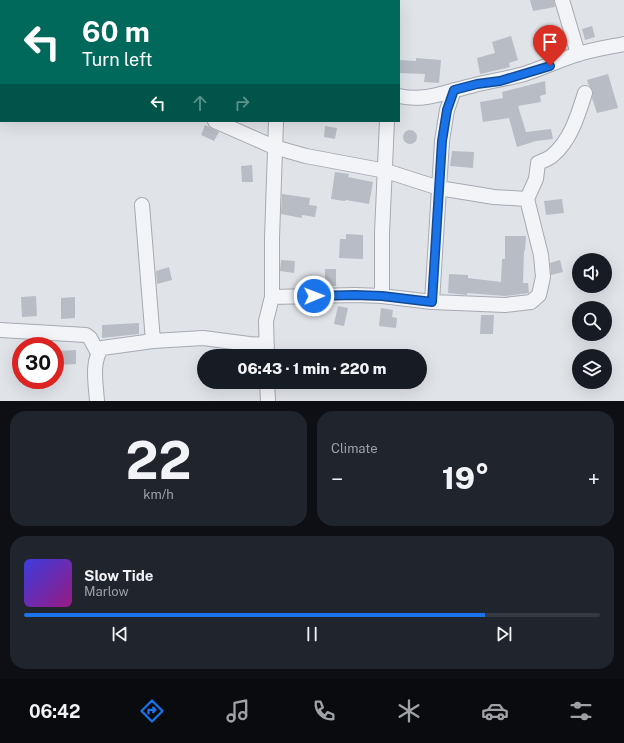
<!DOCTYPE html>
<html lang="en">
<head>
<meta charset="utf-8">
<style>
	:root { --surface:#171b24; --page:#20242c; --text:#f1f3f6; --muted:#9ea1a6; --line:#363941; --accent:#1a73e8 }
	body { margin:0; font-family:"Public Sans",sans-serif; background:var(--page); color:var(--text); height:100vh; display:flex; flex-direction:column; font-size:15px; white-space:nowrap }
	* { box-sizing:border-box; margin:0 }
	p { font-size:13px; color:var(--muted) }
	.icon { flex:none; width:22px; height:22px; fill:none; stroke:currentColor; stroke-width:2; stroke-linecap:round; stroke-linejoin:round }
	.map { position:relative; height:401px; overflow:hidden }
	.sheet { display:flex; flex-direction:column; gap:10px; padding:10px; background:#0d0f14; flex:1 }
	.sheet>* { flex:none }
	.guide { position:absolute; left:0px; top:0px; width:400px; height:122px; box-shadow:0 4px 16px #0002; background:#00695c; color:#fff; overflow:hidden }
	.controls { position:absolute; left:572px; top:253px; display:grid; gap:8px }
	.controls a { display:grid; place-items:center; width:40px; height:40px; border-radius:50%; background:var(--surface); box-shadow:0 4px 16px #0002; font-size:20px }
	.speed { position:absolute; left:12px; top:337px; display:flex; gap:8px; font-size:20px; font-weight:700; text-align:center }
	.speed>* { display:grid; place-content:center; width:52px; height:52px; border-radius:50%; background:var(--surface); box-shadow:0 4px 16px #0002; line-height:1 }
	.speed .limit { border:6px solid #d22; background:#fff; color:#111 }
	.pin { position:absolute; display:grid; place-items:center; width:34px; height:34px; color:#fff; margin:-41px -17px; border-radius:50% 50% 50% 0; rotate:-45deg; box-shadow:0 0 4px #0007 }
	.pin .icon { rotate:45deg }
	.me { position:absolute; width:44px; margin:-22px; rotate:89deg; stroke-linejoin:round; filter:drop-shadow(0 0 3px #0008) }
	.turn { display:flex; align-items:center; gap:14px; height:84px; padding:0 16px; font-size:18px }
	.turn .icon { width:52px; height:52px; stroke-width:2.5 }
	.turn b { display:block; font-size:28px; line-height:34px }
	.lanes { display:flex; align-items:center; height:38px; padding:0 16px; background:#0003; justify-content:center; gap:20px; direction:ltr }
	.lanes .off { opacity:.35 }
	.big { font-size:30px; font-weight:800; line-height:1.1 }
	.sheet .widget { flex:1; display:flex; flex-direction:column; justify-content:center; gap:6px; min-width:0; padding:0 14px; border-radius:16px; background:var(--page) }
	.sheet .dial { align-items:center; gap:0 }
	.dial b { font-size:52px; line-height:1 }
	.song { display:flex; align-items:center; gap:12px }
	.cover { width:48px; height:48px; border-radius:6px; background:linear-gradient(135deg,hsl(240 70% 55%),hsl(310 70% 35%)) }
	.played { height:4px; border-radius:2px; background:linear-gradient(90deg,var(--accent) 80%,var(--line) 80%) }
	.keys { display:flex; justify-content:space-around; direction:ltr }
	.heat { display:flex; justify-content:space-between; align-items:center; font-size:22px; direction:ltr }
	.sheet .tiles { flex:1; display:grid; gap:10px; grid-template-columns:1fr 1fr }
	.widget:last-child { grid-column:span 2 }
	.trip { position:absolute; left:197px; top:349px; width:230px; height:40px; border-radius:20px; background:var(--surface); box-shadow:0 4px 16px #0002; font-weight:800; line-height:40px; text-align:center }
	.tab-bar { display:flex; height:64px; justify-content:space-around; align-items:center; background:#090b0e; color:var(--muted) }
	.tab-bar .icon { width:28px; height:28px }
	.tab-bar .selected { color:var(--accent) }
	.tab-bar b { font-size:18px; color:var(--text) }
	.map>svg:first-child { display:block }
	.building { fill:#b8bcc5 }
	.lines { fill:none; stroke-linecap:round; stroke-linejoin:round }
	.minor-casing { stroke:#a6aab2; stroke-width:16 }
	.minor { stroke:#f3f4f7; stroke-width:14 }
	.route-casing { stroke:#114b97; stroke-width:10 }
	.route { stroke:#1a73e8; stroke-width:7 }
</style>
</head>
<body>
<div class="map">
<svg width="624" height="401" viewBox="0 0 624 401">
	<rect width="100%" height="100%" fill="#e0e3e8"/>
	<path class="building" d="M530,0H554L555,7L533,11Z
		M592,26L595,37L585,40L582,29Z
		M511,36L518,60L509,63L510,67L480,74L477,58L495,53L492,42Z
		M416,58L441,60L439,83L424,82L425,74L399,73V60L416,61Z
		M608,74L618,108L597,113L592,98L593,91L589,86L587,80Z
		M545,81L546,94L540,96L541,102L518,106L526,132L551,129L553,139L536,141L517,147L509,118L483,122L480,102L503,98L502,92Z
		M205,125L219,132L214,141L201,135Z
		M325,126L337,128L335,139L324,137Z
		M403 137a7 7 0 1 1 14 0a7 7 0 1 1-14 0Z
		M452,151L474,152L473,168L450,166Z
		M252,165L253,182H242L241,166Z
		M335,172L349,174L348,177L373,182L369,204L346,200L345,201L331,199Z
		M282,194L310,198L309,205L317,206L315,217L302,215V218L281,214Z
		M562,199L564,213L546,215L544,201Z
		M346,234L363,235V259L339,258L340,239H346Z
		M505,236H526L525,251L524,250L523,283H528L529,293L505,296L467,293V295L448,293L449,274L468,275V278L501,282L502,259H505Z
		M281,260L295,261L294,273L280,271Z
		M560,260L563,272L551,275L550,263Z
		M169,267L172,280L157,284L156,271Z
		M325,269H336V286H325Z
		M36,296L37,316L22,317L21,297Z
		M75,297V318L61,319V298Z
		M338,306L348,308L344,326L334,324Z
		M381,308L393,310L392,317L397,318L396,328L379,326Z
		M481,315H494L493,334H480Z
		M139,323V334L102,338V325Z
		M76,350V364L58,365V351Z"/>
	<g class="lines">
		<defs>
			<path id="minor" d="M562,0L578,54
				M281,1V0
				M399,96C425,102 445,92 471,86C488,81 507,79 524,74C543,68 561,59 579,54C594,49 609,47 624,44
				M215,121L274,147L306,156L386,171L439,188L494,197L527,199L536,179L538,163C543,161 548,159 552,156C571,140 578,115 585,93
				M142,205L153,341
				M382,296V233L387,121
				M272,297L355,295L382,296L432,302L505,305L531,302L539,295L543,277L541,255L527,199
				M432,302L442,141L447,110L454,90
				M0,330L86,335L90,338L98,353
				M267,356L266,321L272,297V238L276,121
				M267,382L268,401
				M97,401C96,385 91,361 102,348L153,341L203,338L249,344L267,345"/>
		</defs>
		<use href="#minor" class="minor-casing"/>
		<use href="#minor" class="minor"/>
	</g>
	<g class="lines">
		<defs>
			<path id="route" d="M314,296L355,295L382,296L432,302L442,141L447,110L454,90L477,84L500,81L550,66"/>
		</defs>
		<use href="#route" class="route-casing"/>
		<use href="#route" class="route"/>
	</g>
</svg>
<div class="controls">
<a><svg class="icon" aria-label="sound" viewBox="0 0 24 24"><path d="M4 9h4l5-4v14l-5-4H4zM17 9q2 3 0 6"/></svg></a>
<a><svg class="icon" aria-label="search" viewBox="0 0 24 24"><circle cx="10" cy="10" r="6"/><path d="M15 15l6 6"/></svg></a>
<a><svg class="icon" aria-label="layers" viewBox="0 0 24 24"><path d="M12 4l9 5-9 5-9-5zM3 14l9 5 9-5"/></svg></a>
</div>
<div class="speed"><div class="limit">30</div></div>
<div class="pin" style="left:550px;top:66px;background:#d93025"><svg class="icon" aria-label="arrive" viewBox="0 0 24 24"><path d="M6 21V4h12l-3 4 3 4H6"/></svg></div>
<svg class="me" style="left:314px;top:296px" viewBox="-20 -20 40 40"><circle r="17" fill="#1a73e8" stroke="#fff" stroke-width="3"/><path d="M0-11L8 9 0 5-8 9z" fill="#fff"/></svg>
<div class="trip">06:43 · 1 min · 220 m</div>
<div class="guide">
<div class="turn"><svg class="icon" aria-label="left" viewBox="0 0 24 24"><path d="M17 20v-9H6M10 6l-5 5 5 5"/></svg><div><b>60 m</b>Turn left</div></div>
<div class="lanes"><svg class="icon" aria-label="left" viewBox="0 0 24 24"><path d="M17 20v-9H6M10 6l-5 5 5 5"/></svg><svg class="icon off" aria-label="ahead" viewBox="0 0 24 24"><path d="M12 20V5M6 11l6-6 6 6"/></svg><svg class="icon off" aria-label="right" viewBox="0 0 24 24"><path d="M7 20v-9h11M14 6l5 5-5 5"/></svg></div>
</div>
</div>
<section class="sheet">
<div class="tiles">
<div class="widget dial"><b>22</b><p>km/h</p></div>
<div class="widget"><p>Climate</p>
<div class="heat"><a>−</a><b class="big">19°</b><a>+</a></div>
</div>
<div class="widget">
<div class="song"><i class="cover"></i><div><b>Slow Tide</b><p>Marlow</p></div></div>
<div class="played"></div>
<div class="keys"><svg class="icon" aria-label="previous" viewBox="0 0 24 24"><path d="M18 5L8 12l10 7zM5 5v14"/></svg><svg class="icon" aria-label="pause" viewBox="0 0 24 24"><path d="M8 5v14M16 5v14"/></svg><svg class="icon" aria-label="next" viewBox="0 0 24 24"><path d="M6 5l10 7-10 7zM19 5v14"/></svg></div>
</div>
</div>
</section>
<nav class="tab-bar">
<b>06:42</b>
<svg class="icon selected" aria-label="directions" viewBox="0 0 24 24"><path d="M12 3l9 9-9 9-9-9zM9 14v-3h6M13 9l2 2-2 2"/></svg>
<svg class="icon" aria-label="music" viewBox="0 0 24 24"><path d="M9 18V5l10-2v13"/><circle cx="6" cy="18" r="3"/><circle cx="16" cy="16" r="3"/></svg>
<svg class="icon" aria-label="phone" viewBox="0 0 24 24"><path d="M5 4h4l2 5-3 2q2 4 5 5l2-3 5 2v4C11 20 4 13 5 4z"/></svg>
<svg class="icon" aria-label="climate" viewBox="0 0 24 24"><path d="M12 3v18M4 7l16 10M4 17L20 7"/></svg>
<svg class="icon" aria-label="car" viewBox="0 0 24 24"><path d="M5 17H2v-5l4-1 3-4h7l3 4 3 1v5h-3M9 17h6M6 11h13"/><circle cx="7" cy="17" r="2"/><circle cx="17" cy="17" r="2"/></svg>
<svg class="icon" aria-label="filters" viewBox="0 0 24 24"><path d="M4 7h16M4 17h16"/><circle cx="9" cy="7" r="2"/><circle cx="15" cy="17" r="2"/></svg>
</nav>
</body>
</html>
